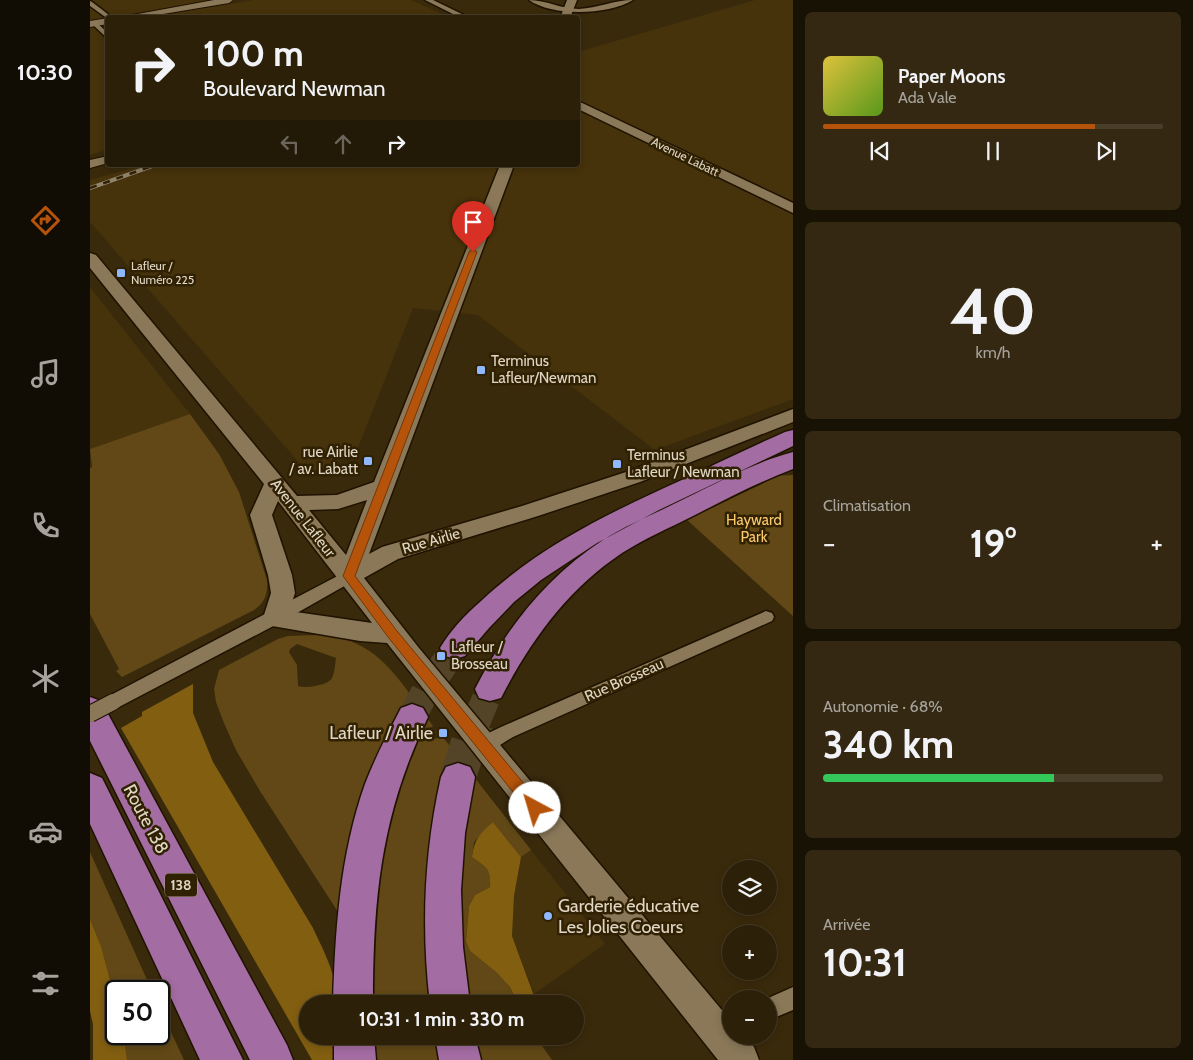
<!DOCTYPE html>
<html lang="fr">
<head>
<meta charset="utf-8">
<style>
	:root { --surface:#2c2009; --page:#342812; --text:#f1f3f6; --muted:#a6a39c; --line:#483e2a; --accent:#b45309 }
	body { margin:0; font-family:Cabin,sans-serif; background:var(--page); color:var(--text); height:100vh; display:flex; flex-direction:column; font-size:19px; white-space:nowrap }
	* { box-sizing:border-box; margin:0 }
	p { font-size:16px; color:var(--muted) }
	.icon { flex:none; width:28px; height:28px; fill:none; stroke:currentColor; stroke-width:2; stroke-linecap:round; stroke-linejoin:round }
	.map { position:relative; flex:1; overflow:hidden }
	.details { display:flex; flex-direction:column; gap:12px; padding:12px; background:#181205; width:400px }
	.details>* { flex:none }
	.hud { position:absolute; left:15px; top:15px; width:475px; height:152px; border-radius:5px; box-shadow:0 2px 8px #0003,0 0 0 1px var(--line); background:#2c2009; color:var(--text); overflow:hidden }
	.controls { position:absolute; left:632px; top:860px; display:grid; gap:10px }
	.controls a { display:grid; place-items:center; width:55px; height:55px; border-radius:50%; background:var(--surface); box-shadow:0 2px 8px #0003,0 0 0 1px var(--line); font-size:25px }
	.speed { position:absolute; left:15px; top:980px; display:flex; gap:10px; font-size:25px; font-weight:700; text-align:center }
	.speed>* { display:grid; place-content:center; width:65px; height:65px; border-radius:50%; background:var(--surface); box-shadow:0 2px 8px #0003,0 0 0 1px var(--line); line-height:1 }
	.speed .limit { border:2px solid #111; border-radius:8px; background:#fff; color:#111 }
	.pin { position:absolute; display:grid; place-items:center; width:42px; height:42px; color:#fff; margin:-51px -21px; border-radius:50% 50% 50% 0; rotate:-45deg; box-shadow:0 0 5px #0007 }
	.pin .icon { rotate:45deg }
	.me { position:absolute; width:55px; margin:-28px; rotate:321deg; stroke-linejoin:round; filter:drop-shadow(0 0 4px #0008) }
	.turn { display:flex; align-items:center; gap:18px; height:105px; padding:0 15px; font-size:22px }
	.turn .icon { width:65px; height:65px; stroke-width:2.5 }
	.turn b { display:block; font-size:35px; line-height:42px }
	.lanes { display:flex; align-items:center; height:48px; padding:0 15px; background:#0003; justify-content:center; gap:25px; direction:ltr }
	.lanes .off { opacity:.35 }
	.big { font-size:38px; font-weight:800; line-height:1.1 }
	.details .tile { flex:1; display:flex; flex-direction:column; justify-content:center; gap:8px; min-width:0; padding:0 18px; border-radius:8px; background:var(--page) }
	.details .dial { align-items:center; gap:0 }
	.dial b { font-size:65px; line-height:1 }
	.song { display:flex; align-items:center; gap:15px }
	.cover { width:60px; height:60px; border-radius:8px; background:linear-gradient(135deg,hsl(50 70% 55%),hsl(90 70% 35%)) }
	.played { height:5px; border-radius:2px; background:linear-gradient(90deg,var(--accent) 80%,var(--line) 80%) }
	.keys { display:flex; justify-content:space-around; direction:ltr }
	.heat { display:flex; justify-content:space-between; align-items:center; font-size:28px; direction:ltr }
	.charge { height:8px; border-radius:4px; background:linear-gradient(90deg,#34c759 68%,var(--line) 0) }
	.trip { position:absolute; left:209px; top:995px; width:285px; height:50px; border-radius:25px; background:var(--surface); box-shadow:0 2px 8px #0003,0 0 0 1px var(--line); font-weight:800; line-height:50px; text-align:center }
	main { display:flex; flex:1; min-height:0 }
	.tab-bar { display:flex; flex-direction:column; width:90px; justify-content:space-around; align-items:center; background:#120d04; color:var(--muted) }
	.tab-bar .icon { width:35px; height:35px }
	.tab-bar .selected { color:var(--accent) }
	.tab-bar b { font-size:22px; color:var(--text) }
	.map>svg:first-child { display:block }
	.built { fill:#46320b }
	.green { fill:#614816; fill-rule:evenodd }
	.forest { fill:#825e11 }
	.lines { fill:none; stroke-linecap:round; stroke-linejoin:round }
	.trunk-tunnel-far1 { stroke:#534428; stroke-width:28; stroke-dasharray:28 14; stroke-linecap:butt }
	.trunk-tunnel { stroke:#534428; stroke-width:36; stroke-dasharray:36 18; stroke-linecap:butt }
	.minor-casing { stroke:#1f1300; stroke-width:3 }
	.tertiary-casing { stroke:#1f1300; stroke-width:2 }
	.secondary-casing { stroke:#1f1300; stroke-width:3 }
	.trunk-casing { stroke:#1f1300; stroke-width:3 }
	.minor { fill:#8a7858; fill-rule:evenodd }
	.tertiary { fill:#8a7858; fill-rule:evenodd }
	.secondary { fill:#8a7858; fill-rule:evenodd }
	.trunk { fill:#a36ca2; fill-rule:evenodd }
	.rail-casing { stroke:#91846d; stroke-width:4 }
	.rail { stroke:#302102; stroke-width:2.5; stroke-dasharray:7; stroke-linecap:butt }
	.minor-bridge-casing { stroke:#1f1300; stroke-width:18; stroke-linecap:butt }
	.minor-bridge { stroke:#8a7858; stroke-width:16 }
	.route { fill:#b45309; stroke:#753606 }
	.poi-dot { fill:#90b8fd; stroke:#302102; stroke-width:2 }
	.labels { text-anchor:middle; stroke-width:5; stroke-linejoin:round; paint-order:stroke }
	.far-street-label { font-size:12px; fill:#e0d6c5; stroke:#302102 }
	.far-poi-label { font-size:12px; fill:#e0d6c5; stroke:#302102; text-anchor:start }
	.shield { fill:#302102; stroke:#aba08a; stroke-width:1 }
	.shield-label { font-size:14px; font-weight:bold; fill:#e0d6c5 }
	.poi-label { font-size:15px; fill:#e0d6c5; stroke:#302102; text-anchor:start }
	.street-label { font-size:15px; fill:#e0d6c5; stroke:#302102 }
	.park-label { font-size:15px; fill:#fac96e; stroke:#302102 }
	.near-poi-label { font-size:18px; fill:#e0d6c5; stroke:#302102; text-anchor:end }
	.near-street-label { font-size:18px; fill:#e0d6c5; stroke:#302102 }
</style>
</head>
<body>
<main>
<nav class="tab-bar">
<b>10:30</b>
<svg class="icon selected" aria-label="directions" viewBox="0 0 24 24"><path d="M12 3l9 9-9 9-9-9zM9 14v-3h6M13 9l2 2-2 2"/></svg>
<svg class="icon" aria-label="music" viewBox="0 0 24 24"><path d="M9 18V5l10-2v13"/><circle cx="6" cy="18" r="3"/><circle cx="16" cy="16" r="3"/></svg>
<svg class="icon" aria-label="phone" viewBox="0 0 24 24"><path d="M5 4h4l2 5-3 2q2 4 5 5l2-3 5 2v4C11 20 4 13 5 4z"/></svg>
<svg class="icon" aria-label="climate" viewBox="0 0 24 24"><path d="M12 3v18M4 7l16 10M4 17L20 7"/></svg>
<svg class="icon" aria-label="car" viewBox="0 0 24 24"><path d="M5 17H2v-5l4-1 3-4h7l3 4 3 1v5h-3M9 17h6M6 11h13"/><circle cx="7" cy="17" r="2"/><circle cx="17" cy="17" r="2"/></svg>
<svg class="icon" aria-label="filters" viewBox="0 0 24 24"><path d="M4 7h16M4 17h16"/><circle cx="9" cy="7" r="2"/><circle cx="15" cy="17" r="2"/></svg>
</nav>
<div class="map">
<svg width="703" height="1060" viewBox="0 0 703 1060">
	<rect width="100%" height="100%" fill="#3a2a0c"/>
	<path class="built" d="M0,0H134L141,4L163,0H321L359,17L18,18L17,150L0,155Z
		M665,0H703V399L565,450L388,315L323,308L266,453L219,474L0,222V180L53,165H488V52Z
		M0,287L100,414L0,449Z
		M441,850L515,944L444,994L422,936L424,896L431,857Z"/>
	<path class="green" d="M100,414L129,454L149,492L177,580C178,593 175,603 164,610L32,677L26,671L29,669L0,614V468L2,467L0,449Z
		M703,475V616L596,519L679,476Z
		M228,635C241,637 255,638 267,644C299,658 322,698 343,726L338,729L345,739L352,736L441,850L431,857L403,822L384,842L382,857C396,868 401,866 400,887L385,895L379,906L376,941L380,951L406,972L420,987L428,1004H279L250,915L170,791L146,750L134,723L126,702L124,689L129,670L188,639L198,636ZM207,644L246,658C245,664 245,672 242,678C239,685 215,689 208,686L207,665L199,652L200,649Z
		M0,852L62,991H31L21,983L11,946L0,919Z
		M69,1006L94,1060H37L35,1044L37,1034H69Z
		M281,1036H350L355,1060H282Z
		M382,1036H445L462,1060H387Z"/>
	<path class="forest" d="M103,684V713L123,762L223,928C232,948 251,982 245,1004H218V1036H247L249,1060H222L31,728L52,716V712Z
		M403,822L431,857L424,896L422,936L447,1004H428L420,987L406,972L380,951L376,941L379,906L385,895L400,887C401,867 396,868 382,857C384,840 390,833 403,822Z
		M0,919L11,946L21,983L31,991H26V1034H37L35,1044L37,1060H3V1024L0,1011Z"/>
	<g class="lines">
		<path class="trunk-tunnel-far1" d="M322,717L335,692L365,648
			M385,725L400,689"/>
		<path class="trunk-tunnel" d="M368,777L385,723"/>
		<defs>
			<path id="minor" d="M335,0H343L380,18H371Z
				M439,0C456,0 471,9 489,9C507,8 525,0 543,0C518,15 463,17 439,0Z
				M0,1L2,2L23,18H18V19L0,6Z
				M2,22H6L18,33V39L2,24Z
				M259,570L265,572L267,576L265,580L191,622L29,707L23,709L17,707L14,702L17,697Z
				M676,611L682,613L684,617L682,621L423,737C412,743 399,755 386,751L384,745L386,739L411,727Z
				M703,987V1010L679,1020V999H676Z"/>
			<path id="tertiary" d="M124,0H143L139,3L49,18H26Z
				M18,18V24L0,27V21Z
				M18,156V163L0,168V160Z"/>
			<path id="secondary" d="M477,0H487L480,18H470Z
				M488,101L703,203V213L488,109Z
				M410,165H424L279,554L292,547L432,506L536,472L703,409V422L550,482L448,516L308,559L274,578L329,648L641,1021V1036H654L664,1047L669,1060H628L297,643L270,641L176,625L173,618L181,593L178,575L160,515L174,484L0,268V253L6,255L207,496L247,495L284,482ZM277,500L256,555L219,510L248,509ZM188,501L282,623L199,611L205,593L202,575L182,515Z"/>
			<path id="trunk" d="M703,430V446L569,510L507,543L451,580L424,602L399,628L375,656L365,659L355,656L350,648C360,631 375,615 390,602C449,546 521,512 594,479C628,463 661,447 695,432Z
				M703,452V469C669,482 636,499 603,516C579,528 554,539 532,553C478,589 440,641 411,698L400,701L389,698L385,689C415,630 456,577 513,540C538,524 567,513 594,499C629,482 665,462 703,452Z
				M0,697L11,701L197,1045L203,1060H160L0,741Z
				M322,704L333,708L338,717C291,814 283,897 283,1004H243C245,930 250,855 275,784C285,758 298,733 311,708Z
				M368,763L380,767L385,777L375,833L371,890L373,947L380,1004H340C331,927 334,853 351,777L356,767Z
				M0,773L12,778L153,1060H110L0,824Z
				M244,1036H284L286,1060H244Z
				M345,1036H385L391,1060H349Z"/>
		</defs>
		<use href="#minor" class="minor-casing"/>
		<use href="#tertiary" class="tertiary-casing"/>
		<use href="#secondary" class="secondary-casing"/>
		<use href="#trunk" class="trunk-casing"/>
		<use href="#minor" class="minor"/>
		<use href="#tertiary" class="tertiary"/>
		<use href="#secondary" class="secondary"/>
		<use href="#trunk" class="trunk"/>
		<defs>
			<path id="rail" d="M0,188L65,165"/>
		</defs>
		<use href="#rail" class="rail-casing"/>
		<use href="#rail" class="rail"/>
		<defs>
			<path id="minor-bridge" d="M0,714L23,702"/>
		</defs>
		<use href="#minor-bridge" class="minor-bridge-casing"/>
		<use href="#minor-bridge" class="minor-bridge"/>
	</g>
	<path class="route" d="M383,249L387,252L265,576L307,631L450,803L452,808L450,813L445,814L440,813L298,637L253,576L379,252Z"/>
	<g class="poi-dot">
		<rect x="26" y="268" width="10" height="10" rx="2.5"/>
		<rect x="386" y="365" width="10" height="10" rx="2.5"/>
		<rect x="273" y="456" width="10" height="10" rx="2.5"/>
		<rect x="522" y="459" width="10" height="10" rx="2.5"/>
		<rect x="346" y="651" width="10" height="10" rx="2.5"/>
		<rect x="348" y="728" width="10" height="10" rx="2.5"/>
		<circle cx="458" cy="916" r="5"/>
	</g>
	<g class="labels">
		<g class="far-street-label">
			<text transform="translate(595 157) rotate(26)" y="4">Avenue Labatt</text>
		</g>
		<g class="far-poi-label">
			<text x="41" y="270">Lafleur /<tspan x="41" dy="14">Numéro 225</tspan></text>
		</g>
		<rect class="shield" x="75" y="873.5" width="32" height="23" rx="4"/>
		<g class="shield-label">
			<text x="91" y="890">138</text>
		</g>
		<g class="poi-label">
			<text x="401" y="366">Terminus<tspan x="401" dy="17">Lafleur/Newman</tspan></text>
			<text x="268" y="457" text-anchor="end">rue Airlie<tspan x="268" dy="17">/ av. Labatt</tspan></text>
			<text x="537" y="460">Terminus<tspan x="537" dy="17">Lafleur / Newman</tspan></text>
			<text x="361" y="652">Lafleur /<tspan x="361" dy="17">Brosseau</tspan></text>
		</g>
		<g class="street-label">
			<text transform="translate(213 518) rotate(52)" y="5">Avenue Lafleur</text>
			<text transform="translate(341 541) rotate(-16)" y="5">Rue Airlie</text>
			<text transform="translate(534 680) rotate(-24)" y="5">Rue Brosseau</text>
		</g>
		<g class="park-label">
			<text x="664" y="525">Hayward<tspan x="664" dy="17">Park</tspan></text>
		</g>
		<g class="near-poi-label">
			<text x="343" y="739">Lafleur / Airlie</text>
			<text x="468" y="912" text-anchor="start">Garderie éducative<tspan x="468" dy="21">Les Jolies Coeurs</tspan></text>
		</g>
		<g class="near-street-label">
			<text transform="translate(56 819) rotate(62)" y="6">Route 138</text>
		</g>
	</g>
</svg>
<div class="controls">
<a><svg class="icon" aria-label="layers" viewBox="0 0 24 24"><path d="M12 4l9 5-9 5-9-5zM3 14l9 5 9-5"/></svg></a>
<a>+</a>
<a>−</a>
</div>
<div class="speed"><div class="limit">50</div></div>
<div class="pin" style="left:383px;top:252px;background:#d93025"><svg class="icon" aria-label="arrive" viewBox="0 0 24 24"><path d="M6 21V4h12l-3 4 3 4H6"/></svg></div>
<svg class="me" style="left:445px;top:808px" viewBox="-20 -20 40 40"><circle r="19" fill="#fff"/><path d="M0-13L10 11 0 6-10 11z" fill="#b45309"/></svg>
<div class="trip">10:31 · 1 min · 330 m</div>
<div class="hud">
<div class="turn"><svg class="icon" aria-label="right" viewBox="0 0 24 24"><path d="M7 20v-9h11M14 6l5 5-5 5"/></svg><div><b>100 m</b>Boulevard Newman</div></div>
<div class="lanes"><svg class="icon off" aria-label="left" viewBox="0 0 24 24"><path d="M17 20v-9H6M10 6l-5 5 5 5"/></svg><svg class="icon off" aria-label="ahead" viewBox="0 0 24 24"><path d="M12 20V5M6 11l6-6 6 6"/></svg><svg class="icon" aria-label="right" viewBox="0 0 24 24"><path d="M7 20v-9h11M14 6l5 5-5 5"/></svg></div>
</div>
</div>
<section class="details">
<div class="tile">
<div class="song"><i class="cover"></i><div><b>Paper Moons</b><p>Ada Vale</p></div></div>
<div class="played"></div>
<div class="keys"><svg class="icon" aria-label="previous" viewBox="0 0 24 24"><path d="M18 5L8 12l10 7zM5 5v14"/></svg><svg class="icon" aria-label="pause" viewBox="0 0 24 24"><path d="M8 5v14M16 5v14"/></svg><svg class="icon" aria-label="next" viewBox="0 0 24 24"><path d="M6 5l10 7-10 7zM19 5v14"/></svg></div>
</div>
<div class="tile dial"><b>40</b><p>km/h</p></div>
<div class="tile"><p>Climatisation</p>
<div class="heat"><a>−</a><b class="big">19°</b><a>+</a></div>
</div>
<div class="tile"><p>Autonomie · 68%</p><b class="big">340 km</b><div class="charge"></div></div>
<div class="tile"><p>Arrivée</p><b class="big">10:31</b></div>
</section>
</main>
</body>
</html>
